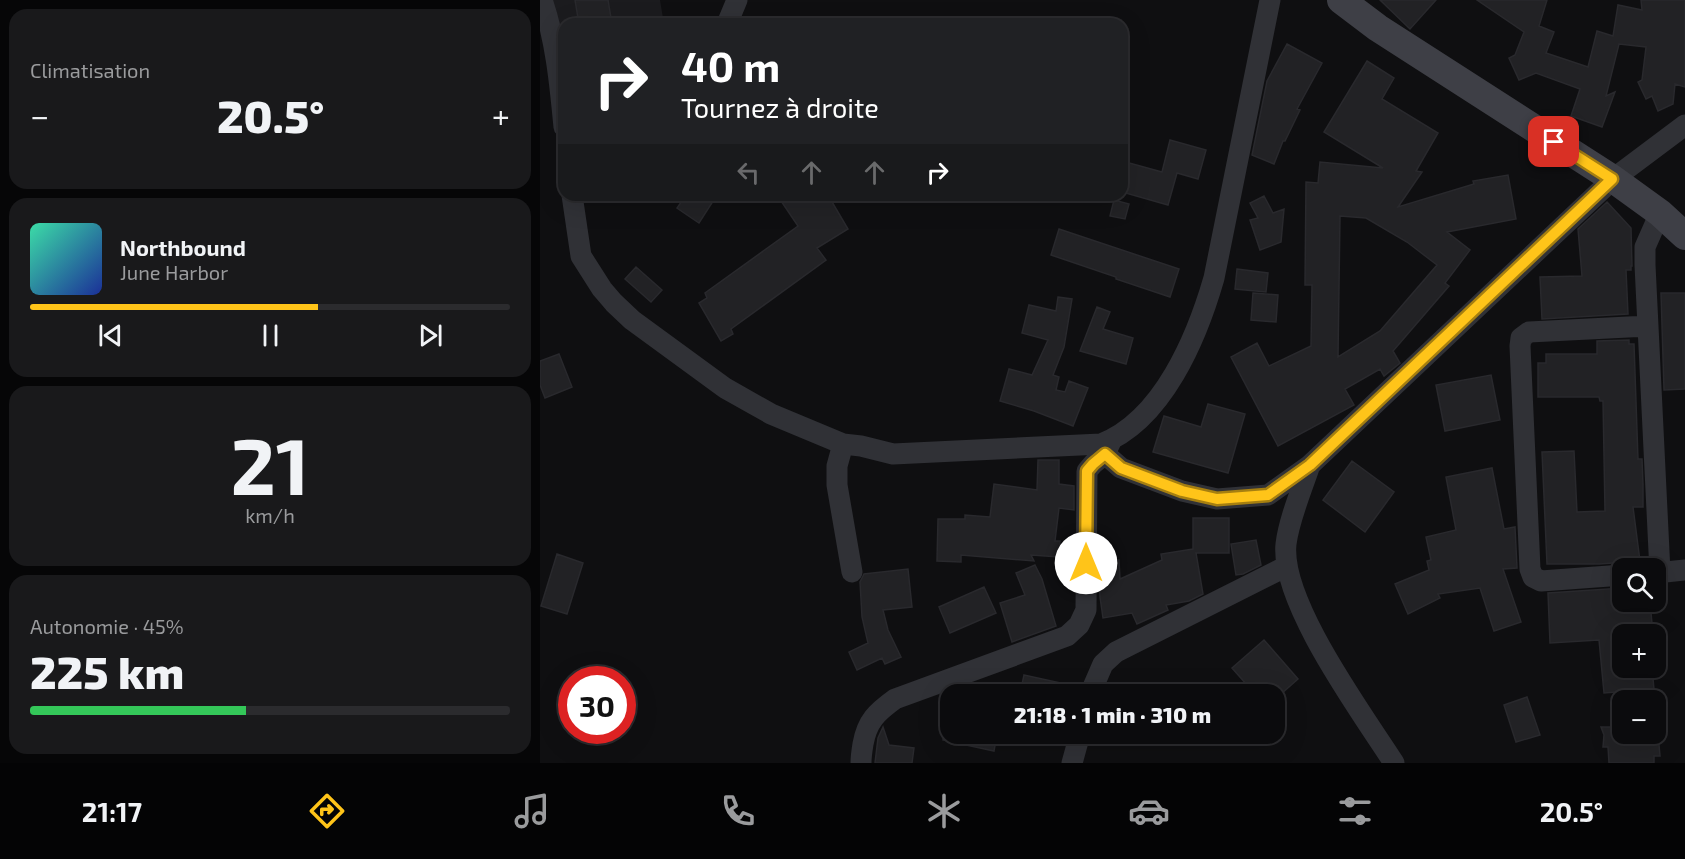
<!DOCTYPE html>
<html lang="fr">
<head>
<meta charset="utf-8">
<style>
	:root { --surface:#0b0b0d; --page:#19191b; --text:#f1f3f6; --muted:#9a9b9d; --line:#2b2b2e; --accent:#ffc419 }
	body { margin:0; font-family:"Exo 2",sans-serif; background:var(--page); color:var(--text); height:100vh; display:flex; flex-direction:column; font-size:22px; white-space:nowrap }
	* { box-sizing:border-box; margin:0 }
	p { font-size:20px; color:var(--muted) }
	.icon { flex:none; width:33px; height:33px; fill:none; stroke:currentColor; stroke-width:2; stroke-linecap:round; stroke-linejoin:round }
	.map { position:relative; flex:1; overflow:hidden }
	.panel { display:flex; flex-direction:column; gap:9px; padding:9px; background:#060607; width:540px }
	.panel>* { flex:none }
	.top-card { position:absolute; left:18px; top:18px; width:570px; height:183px; border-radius:18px; box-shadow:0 6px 24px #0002,0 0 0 2px var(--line); background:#202124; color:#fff; overflow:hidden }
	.buttons { position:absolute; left:1072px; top:558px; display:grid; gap:12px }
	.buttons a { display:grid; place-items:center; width:54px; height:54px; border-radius:12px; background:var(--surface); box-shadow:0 6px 24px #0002,0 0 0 2px var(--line); font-size:30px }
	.speed { position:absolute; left:18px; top:666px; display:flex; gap:12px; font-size:30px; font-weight:700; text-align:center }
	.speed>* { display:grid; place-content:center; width:78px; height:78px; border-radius:50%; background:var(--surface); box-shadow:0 6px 24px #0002,0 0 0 2px var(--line); line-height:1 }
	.speed .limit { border:9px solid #d22; background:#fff; color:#111 }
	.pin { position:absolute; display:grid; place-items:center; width:51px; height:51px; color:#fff; margin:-26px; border-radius:12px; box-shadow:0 3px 9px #0006 }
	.me { position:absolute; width:66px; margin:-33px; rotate:0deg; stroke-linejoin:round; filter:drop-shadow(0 0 4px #0008) }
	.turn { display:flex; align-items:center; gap:21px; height:126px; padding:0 24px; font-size:27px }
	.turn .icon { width:78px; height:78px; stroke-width:2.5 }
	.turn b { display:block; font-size:42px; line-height:51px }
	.lanes { display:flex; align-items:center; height:57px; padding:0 24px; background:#0003; justify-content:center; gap:30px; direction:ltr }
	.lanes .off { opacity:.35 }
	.big { font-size:45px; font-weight:800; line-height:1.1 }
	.panel .tile { flex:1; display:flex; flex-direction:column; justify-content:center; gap:9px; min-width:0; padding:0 21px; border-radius:18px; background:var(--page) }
	.panel .dial { align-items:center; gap:0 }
	.dial b { font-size:78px; line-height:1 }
	.song { display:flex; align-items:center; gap:18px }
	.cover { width:72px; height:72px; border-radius:9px; background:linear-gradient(135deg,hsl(160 70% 55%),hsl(230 70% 35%)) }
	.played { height:6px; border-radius:3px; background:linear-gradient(90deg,var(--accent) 60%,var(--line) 60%) }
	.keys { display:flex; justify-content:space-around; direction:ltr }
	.heat { display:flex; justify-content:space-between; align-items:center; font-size:33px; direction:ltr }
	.charge { height:9px; border-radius:4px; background:linear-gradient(90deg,#34c759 45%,var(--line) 0) }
	.trip { position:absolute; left:400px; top:684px; width:345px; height:60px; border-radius:18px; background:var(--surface); box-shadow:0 6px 24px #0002,0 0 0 2px var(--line); font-weight:800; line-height:60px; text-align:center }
	.tabs { display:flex; height:96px; justify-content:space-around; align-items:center; background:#040405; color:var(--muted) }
	.tabs .icon { width:42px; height:42px }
	.tabs .selected { color:var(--accent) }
	.tabs b { font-size:27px; color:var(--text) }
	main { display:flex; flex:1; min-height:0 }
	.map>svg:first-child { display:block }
	.built { fill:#1b1b1e }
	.building { fill:#222225; stroke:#29292d; stroke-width:1.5; fill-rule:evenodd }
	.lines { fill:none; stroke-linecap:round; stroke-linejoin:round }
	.street { stroke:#303136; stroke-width:21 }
	.secondary { stroke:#3e3f46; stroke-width:28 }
	.route-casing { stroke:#a67f10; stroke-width:15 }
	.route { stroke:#ffc419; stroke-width:10 }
</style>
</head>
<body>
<main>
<section class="panel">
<div class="tile"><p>Climatisation</p>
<div class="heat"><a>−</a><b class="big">20.5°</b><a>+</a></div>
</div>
<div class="tile">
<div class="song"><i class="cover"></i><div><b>Northbound</b><p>June Harbor</p></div></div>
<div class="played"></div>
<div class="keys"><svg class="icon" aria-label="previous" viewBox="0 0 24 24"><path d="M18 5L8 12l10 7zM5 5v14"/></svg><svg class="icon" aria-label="pause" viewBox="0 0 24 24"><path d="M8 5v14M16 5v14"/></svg><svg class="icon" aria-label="next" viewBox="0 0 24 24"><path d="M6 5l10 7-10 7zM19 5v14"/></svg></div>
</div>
<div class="tile dial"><b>21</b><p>km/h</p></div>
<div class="tile"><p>Autonomie · 45%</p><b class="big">225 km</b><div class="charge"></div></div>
</section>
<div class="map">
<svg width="1145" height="763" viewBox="0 0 1145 763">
	<rect width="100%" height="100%" fill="#0f0f11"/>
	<path class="built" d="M10,0H120L124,24H24V60Z"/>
	<path class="building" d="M35,0H68L72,24H39Z
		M840,0H896L870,29Z
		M937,0H1007L999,26L1014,32L1006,53L1048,67L1057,31L1073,36L1078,5L1102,10L1101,0H1145V87L1135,84L1133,104L1118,111L1112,96L1106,99L1098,82L1102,80L1106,47L1079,44L1066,96L1075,92L1062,127L1031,116L1040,89L996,73L979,80L969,58L975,55L984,32Z
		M747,44L782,63L757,109L760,110L745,141H743L734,164L712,155L727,81Z
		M827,61L854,78L842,99L898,133L876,171L882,172L858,207L934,184L933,181L968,175L976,219L907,232L930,250L905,283L909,286L853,351L860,363L844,376L840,369L805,389L814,405L738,446L691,357L717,343L729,366L771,346L772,285H765L766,182L778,183L780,162L843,168L784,132ZM800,216L826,218L867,242L897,265L840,331L798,357Z
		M630,140L666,150L658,179L637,173L628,205L582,192V161L622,172Z
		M146,195H177L159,223L137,208Z
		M237,195H288L308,229L277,248L286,260L191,329L193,334L181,341L159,303L167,298L165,293L258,226Z
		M724,196L733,213L744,209L741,242L720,250L710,220L718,218L710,203Z
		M574,200L589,204L585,219L570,216Z
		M1067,202L1091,228L1092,266H1091V270H1086L1088,314L1002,319L1000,277L1042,276L1038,229Z
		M519,229L639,269L630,297L576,279V277L511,255Z
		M96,267L122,290L111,302L85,279Z
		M697,269L728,273L726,292L695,289Z
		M713,293L738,295L736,322L711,320Z
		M1121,293H1145V389L1124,390Z
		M518,297L532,299L524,347L513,375L519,377L516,390L525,392L529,381L548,388L533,426L494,411L460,401L469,369L492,375L508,340L482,333L489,305L516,311Z
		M557,307L570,312L563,329L593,338L586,364L540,351Z
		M1089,340V344H1094L1098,459H1102L1103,485V507H1093L1100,561L1059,564H1007L1002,452L1034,451L1037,512L1065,511L1063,401H1060L1059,397H998V363H1006V354H1057V341Z
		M19,354L32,387L5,398L0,385V361Z
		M951,375L960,420L905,431L896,385Z
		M668,404L705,414L688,473L613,452L624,416L661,427Z
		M498,460H519V484L534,486V510L519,508L515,541H520L519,557L491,555L494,561L421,555V562L397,561L398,519H425V515L450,517L454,484L497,490Z
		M812,461L854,492L825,532L783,500Z
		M952,468L964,529L975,527L977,568L963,569L981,622L954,631L940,588L898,594L900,598L868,614L855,584L889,570L887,561L891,560L886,537L916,530L906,477Z
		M653,518H689V553H656L663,594L649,601L626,605L628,610L597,624L592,613L563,618L560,597L559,560H579L580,579L622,560L621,554L653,549Z
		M716,540L721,565L703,574L696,575L691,544Z
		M17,554L43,563L27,614L1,606Z
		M495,565L502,579L516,626L472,642L460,603L485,595L476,573Z
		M368,569L372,607L343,610L348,630L361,657L345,664L342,658L317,670L309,652L328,643L322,617L320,582L324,574Z
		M444,587L456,613L410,633L399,607Z
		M1083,588V602H1110L1113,634H1083V668H1112L1114,689L1064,693L1059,640L1010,643L1008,593Z
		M724,640L758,679L741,694H715L692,668Z
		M484,675L539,687L537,694H480Z
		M987,697L1000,735L976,742L964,705Z
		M343,727L349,745L374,748L372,763H335L338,738Z
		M1061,727H1083V734H1118L1120,756H1114V763H1069L1068,747H1063L1064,735Z
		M404,734H457L454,751L403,740Z"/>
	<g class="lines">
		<path class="street" d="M2,0C16,40 20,85 24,127
			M187,24L197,0
			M32,195L41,256L62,289L74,303L92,320L185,388L231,414L303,444L321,446L353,454L561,444C623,420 657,337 674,278L730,0
			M1120,213L1105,247V265L1120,572
			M571,441L565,454L581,468L642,491L677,499L728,495L770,465
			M303,444L297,466V485L312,572
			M1116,573L1145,570
			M1083,575L1001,581L993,577L990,569L980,346L981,338L989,332L1108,326
			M550,694L563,664L576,652L747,566
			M321,763C321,757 322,750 323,744C327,721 337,712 355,699L527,636L539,625L546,610L547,471L553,464L565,454
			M532,763L540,734
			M854,763C822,713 740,602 746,544C749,519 762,489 770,465L1073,179L1145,125"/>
		<path class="secondary" d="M801,0L838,28L1073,179L1120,213L1145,236"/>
	</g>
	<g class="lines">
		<defs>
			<path id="route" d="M546,563L547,471L553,464L565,454L581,468L642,491L677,499L728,495L770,465L1072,179L1014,142"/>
		</defs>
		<use href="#route" class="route-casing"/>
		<use href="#route" class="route"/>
	</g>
</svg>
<div class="buttons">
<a><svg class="icon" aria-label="search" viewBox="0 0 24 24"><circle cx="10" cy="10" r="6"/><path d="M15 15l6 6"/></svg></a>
<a>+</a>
<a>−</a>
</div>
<div class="speed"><div class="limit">30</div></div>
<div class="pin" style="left:1014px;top:142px;background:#d93025"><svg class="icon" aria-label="arrive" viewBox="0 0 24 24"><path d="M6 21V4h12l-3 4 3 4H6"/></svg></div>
<svg class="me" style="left:546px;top:563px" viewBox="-20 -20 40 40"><circle r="19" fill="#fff"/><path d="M0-13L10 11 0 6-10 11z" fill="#ffc419"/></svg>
<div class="trip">21:18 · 1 min · 310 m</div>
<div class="top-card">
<div class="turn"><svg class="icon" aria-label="right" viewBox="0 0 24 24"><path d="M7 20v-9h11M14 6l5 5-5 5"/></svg><div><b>40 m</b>Tournez à droite</div></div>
<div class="lanes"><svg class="icon off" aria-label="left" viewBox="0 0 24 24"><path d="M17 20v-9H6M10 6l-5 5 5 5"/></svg><svg class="icon off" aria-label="ahead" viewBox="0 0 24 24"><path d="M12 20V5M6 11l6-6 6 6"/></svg><svg class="icon off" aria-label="ahead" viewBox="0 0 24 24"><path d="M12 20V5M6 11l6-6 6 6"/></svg><svg class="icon" aria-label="right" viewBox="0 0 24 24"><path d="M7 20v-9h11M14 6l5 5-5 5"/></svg></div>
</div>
</div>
</main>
<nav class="tabs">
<b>21:17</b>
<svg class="icon selected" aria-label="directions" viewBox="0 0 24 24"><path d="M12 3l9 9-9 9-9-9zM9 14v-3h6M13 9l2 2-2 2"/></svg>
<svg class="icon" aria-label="music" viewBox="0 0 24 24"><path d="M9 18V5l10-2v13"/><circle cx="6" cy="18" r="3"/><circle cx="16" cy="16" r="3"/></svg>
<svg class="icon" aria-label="phone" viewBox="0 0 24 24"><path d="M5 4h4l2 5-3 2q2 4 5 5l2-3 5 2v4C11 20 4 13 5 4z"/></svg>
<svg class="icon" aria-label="climate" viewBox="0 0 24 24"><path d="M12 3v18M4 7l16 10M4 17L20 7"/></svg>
<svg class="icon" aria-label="car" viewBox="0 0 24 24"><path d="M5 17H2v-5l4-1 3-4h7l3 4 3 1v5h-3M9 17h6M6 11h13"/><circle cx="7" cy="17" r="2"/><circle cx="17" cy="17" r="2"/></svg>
<svg class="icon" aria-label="filters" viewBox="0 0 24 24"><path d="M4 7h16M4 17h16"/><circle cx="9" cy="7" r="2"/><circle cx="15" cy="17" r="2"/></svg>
<b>20.5°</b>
</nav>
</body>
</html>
